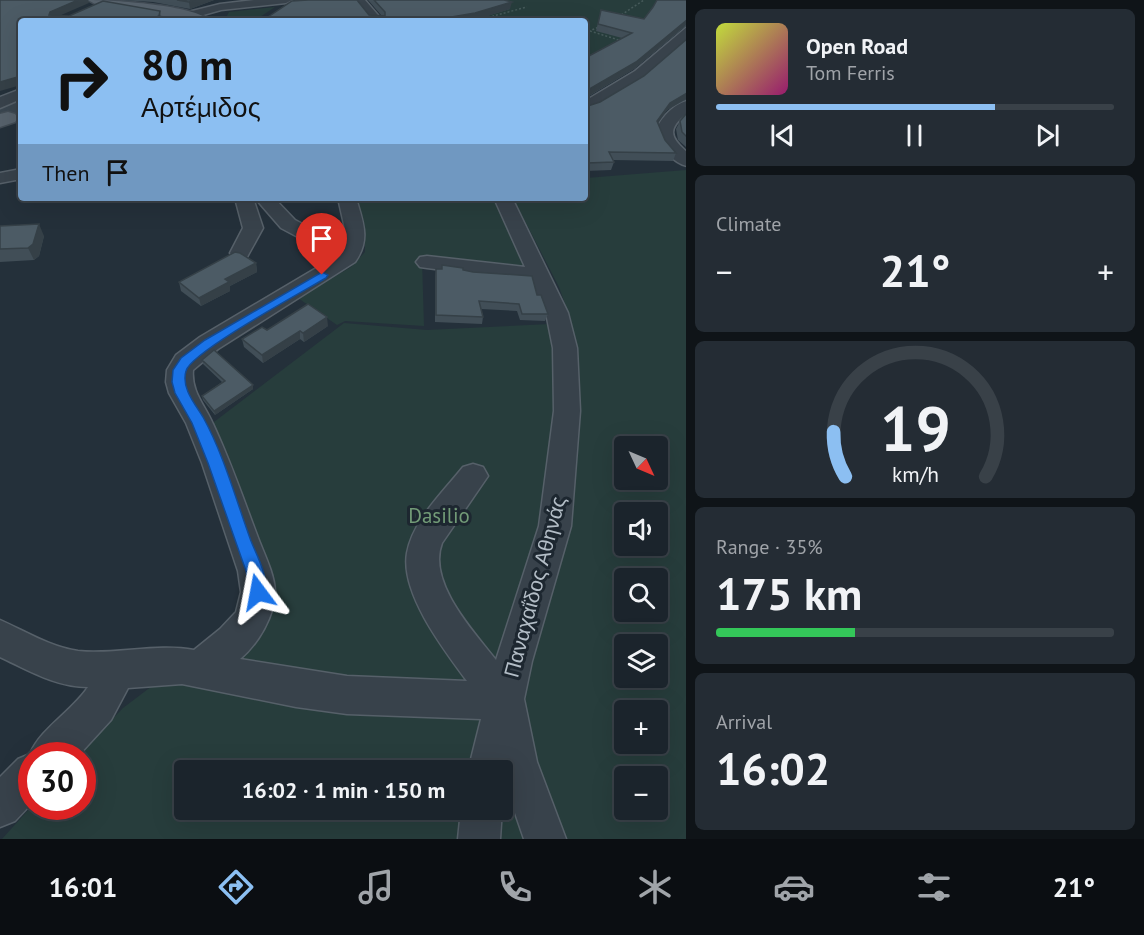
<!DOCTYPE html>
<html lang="en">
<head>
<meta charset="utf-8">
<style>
	:root { --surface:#1b242c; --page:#242c34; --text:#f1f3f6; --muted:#a0a4a9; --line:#394148; --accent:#8cbff2 }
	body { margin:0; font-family:"PT Sans",sans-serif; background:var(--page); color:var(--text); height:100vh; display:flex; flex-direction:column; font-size:22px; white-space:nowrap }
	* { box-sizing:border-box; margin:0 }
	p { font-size:20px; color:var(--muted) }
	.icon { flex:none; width:33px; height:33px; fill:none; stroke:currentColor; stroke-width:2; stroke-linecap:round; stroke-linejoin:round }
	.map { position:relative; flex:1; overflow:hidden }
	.drawer { display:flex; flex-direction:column; gap:9px; padding:9px; background:#0f1418; width:458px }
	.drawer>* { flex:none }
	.banner { position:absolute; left:18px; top:18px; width:570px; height:183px; border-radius:6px; box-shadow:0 6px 24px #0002,0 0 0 2px var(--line); background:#8cbff2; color:#111; overflow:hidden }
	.needle { width:39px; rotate:134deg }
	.tools { position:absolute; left:614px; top:436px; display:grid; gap:12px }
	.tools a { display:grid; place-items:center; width:54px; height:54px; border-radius:6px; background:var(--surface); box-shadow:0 6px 24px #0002,0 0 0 2px var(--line); font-size:30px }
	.speed { position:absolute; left:18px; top:742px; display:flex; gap:12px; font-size:30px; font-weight:700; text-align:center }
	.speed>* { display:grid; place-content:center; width:78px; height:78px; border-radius:50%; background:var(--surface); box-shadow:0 6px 24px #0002,0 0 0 2px var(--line); line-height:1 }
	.speed .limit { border:9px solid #d22; background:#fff; color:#111 }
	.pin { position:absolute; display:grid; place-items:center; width:51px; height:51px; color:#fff; margin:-62px -26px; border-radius:50% 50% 50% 0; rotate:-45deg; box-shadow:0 0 6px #0007 }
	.pin .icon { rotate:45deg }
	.me { position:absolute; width:66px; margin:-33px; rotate:347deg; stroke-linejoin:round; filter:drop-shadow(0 0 4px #0008) }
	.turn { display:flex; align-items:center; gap:21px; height:126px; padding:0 24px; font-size:27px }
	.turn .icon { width:78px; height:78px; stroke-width:2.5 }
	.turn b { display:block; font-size:42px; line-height:51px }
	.then { display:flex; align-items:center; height:57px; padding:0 24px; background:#0003; gap:12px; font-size:22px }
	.big { font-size:45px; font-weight:800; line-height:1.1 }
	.drawer .widget { flex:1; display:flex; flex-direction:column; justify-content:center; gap:9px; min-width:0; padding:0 21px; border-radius:9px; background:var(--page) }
	.drawer .dial { align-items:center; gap:0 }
	.dial svg { height:156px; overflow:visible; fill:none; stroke:var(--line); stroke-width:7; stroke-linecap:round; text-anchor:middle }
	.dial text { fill:var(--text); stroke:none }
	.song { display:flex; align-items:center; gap:18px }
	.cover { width:72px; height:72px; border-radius:9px; background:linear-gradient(135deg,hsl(70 70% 55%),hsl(320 70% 35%)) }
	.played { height:6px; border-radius:3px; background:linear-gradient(90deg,var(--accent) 70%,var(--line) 70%) }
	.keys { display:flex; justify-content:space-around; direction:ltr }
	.heat { display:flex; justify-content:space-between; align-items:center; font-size:33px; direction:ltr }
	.charge { height:9px; border-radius:4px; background:linear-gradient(90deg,#34c759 35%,var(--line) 0) }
	.trip { position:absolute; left:174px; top:760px; width:339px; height:60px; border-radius:6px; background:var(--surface); box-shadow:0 6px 24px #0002,0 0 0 2px var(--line); font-weight:800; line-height:60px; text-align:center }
	.menu { display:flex; height:96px; justify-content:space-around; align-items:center; background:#0b0e12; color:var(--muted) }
	.menu .icon { width:42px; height:42px }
	.menu .current { color:var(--accent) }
	.menu b { font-size:27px; color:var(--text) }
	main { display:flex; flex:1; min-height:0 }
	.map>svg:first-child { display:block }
	.green { fill:#273d3c; fill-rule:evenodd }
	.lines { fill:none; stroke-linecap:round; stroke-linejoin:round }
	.major-tunnel { stroke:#39454f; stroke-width:20; stroke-dasharray:20 10; stroke-linecap:butt }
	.minor-casing { stroke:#566069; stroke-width:3 }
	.major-casing { stroke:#414b54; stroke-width:3 }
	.path { stroke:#465a5a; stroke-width:1.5; stroke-dasharray:2 2; stroke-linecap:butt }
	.minor { fill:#38424b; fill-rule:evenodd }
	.major { fill:#56616b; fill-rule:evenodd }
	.wall { fill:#414e57 }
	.shaded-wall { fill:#354047 }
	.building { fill:#4c5b65; stroke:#354047; stroke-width:1.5 }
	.route { fill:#1a73e8; stroke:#114b97; stroke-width:1.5 }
	.labels { text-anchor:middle; stroke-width:6; stroke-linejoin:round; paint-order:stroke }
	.park-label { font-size:21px; fill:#729b77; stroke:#1d2730 }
	.street-label { font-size:21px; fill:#b3bdc6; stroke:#1d2730 }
</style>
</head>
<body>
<main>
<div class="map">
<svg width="687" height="839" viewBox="0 0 687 839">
	<rect width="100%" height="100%" fill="#24303a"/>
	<path class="green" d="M491,0H670L585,76V21H386Z
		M275,7L254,21H224L229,12Z
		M686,170V839H2L31,807H82V756H77L123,708L160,680L259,622L210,425L344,323L427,330L572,323L559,287L513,198H585L586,178ZM624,447H657V480H624ZM624,513H657V546H624ZM624,579H657V612H624ZM624,645H657V678H624ZM624,711H657V744H624ZM184,771H502V810H184ZM624,777H657V810H624Z
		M355,198H493L527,269L422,259L424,326L345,321L337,325L298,298L351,267L365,252V243Z"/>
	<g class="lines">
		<path class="major-tunnel" d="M0,112L21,103"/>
		<defs>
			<path id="minor" d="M254,0H292L286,3L221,10L182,21H162L164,18L220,4Z
				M353,0H365L383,21H371Z
				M687,27V40C668,63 614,104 585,112V101L635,71Z
				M21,89V99L0,108V97Z
				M687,101V113C669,128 668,136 687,152V166C670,162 661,145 656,130C661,118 674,104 687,101Z
				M21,169V179L0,183V173Z
				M235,198H253L263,228L247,257L240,259L233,257L230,253L243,228Z
				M255,198H274L295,220L340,244L343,248L345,229L338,198H356C363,222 371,240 355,262L218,349L193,370C191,392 205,405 213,424C230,460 243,498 257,535C263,552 274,572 275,591C275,616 258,644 240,659L347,676L467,681C444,650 400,593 407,553C413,520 443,492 463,467L473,464L483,467L488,476L442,543C427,582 473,631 496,660L539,526L554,411L553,348L546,313L531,281L427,268L420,267L416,262L420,257L427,256L525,267L494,198H512L568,313L577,348L580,411L571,526L532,661L524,699L537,762L566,839H524L504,781L502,785V771H468L481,719L347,714L296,707L182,684L128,688L111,720L78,756H32V803L15,821L0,827V777L18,759L30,754C40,729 72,711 88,687C56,687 28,670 0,657V620C25,631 50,647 78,651C116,655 156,643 194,650L220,629L236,612L241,592L238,571L202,463L186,423L169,393L166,382L167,370L176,355L200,337L340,254L343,248L340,252L333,254L326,252L281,228Z
				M461,810L502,809L500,839H458Z"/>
			<path id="major" d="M88,0C112,0 196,5 210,21H191L95,4Z
				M8,112L15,114L18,118L15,122L0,127V114Z"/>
		</defs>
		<use href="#minor" class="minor-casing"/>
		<use href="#major" class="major-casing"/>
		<path class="path" d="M618,17L644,0
			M505,21L493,16L527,7
			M590,31L622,41
			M585,33L601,26"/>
		<use href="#minor" class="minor"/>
		<use href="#major" class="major"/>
	</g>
	<path class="wall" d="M120,0H214L190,9L153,2Z
		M368,0H504L510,9L474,20L262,21L381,15Z
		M687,0V25L634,69L586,98L585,104L588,106L600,102L644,76L687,39V99L667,110L658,123L665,140L676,153L673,161L613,160L614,162L611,170L585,171V58L622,38L596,31L601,10L644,19Z
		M687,113V148L678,140L676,129L680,121Z
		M0,226L44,236L39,256L34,260L0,262Z
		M256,263L257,272L230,286V291L201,306L181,291L179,282Z
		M436,269L463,270L537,295L548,314L545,321L520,320L517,311L481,309L483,317L482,324L435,322V276Z
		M328,326L304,342L300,339L263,363L244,347L242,339Z
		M202,360L253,385V389L215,415L203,400L202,396L222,382L203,364Z"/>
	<path class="shaded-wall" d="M78,0H88L89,3L52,19L49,15L50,12Z
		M195,0H214L190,9L189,2Z
		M512,2L510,9L474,20L468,21H428Z
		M160,11L161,21H145Z
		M687,20L686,25L634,69L585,98L586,91Z
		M21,76V85L0,91V82Z
		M687,93L686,99L667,110L654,129L657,121L670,103Z
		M39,224L44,236L39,256L34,260L28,248Z
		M256,263L257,272L230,286V291L201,306L199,298L225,279Z
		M327,317L328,326L304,342L303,333Z
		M300,331V339L263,363L262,355Z
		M253,385V389L215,415L214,411Z"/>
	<path class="building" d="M0,0H78L50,12L49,15L69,16L103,1L160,11L159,16L145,21H21V76L0,82Z
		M177,0H195L189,2Z
		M308,0H357L369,15L385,16V12L374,0H504L512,2L475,13L428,21H262L292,1Z
		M657,0H687V20L636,62L586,91L585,104L588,106L600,102L644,76L687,39V93L670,103L657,121L665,140L676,153L609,152L614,162L587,163L585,165V58L632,33L598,24L601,10L644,19L653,7Z
		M687,113V137L682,132L680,121Z
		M39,224L33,244L28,248L0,249V226Z
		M235,252L240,253L256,263L225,279L229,282L199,298L179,282Z
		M442,265L463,268V270L473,272L532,276L537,295H541L548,314H522L519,304L479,301L483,317L436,315V269H442Z
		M308,304L327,317L303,333L300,331L262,355L242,339L262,327L267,330Z
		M214,350L253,385L214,411L202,396L225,381L202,360Z"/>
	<path class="route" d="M322,272L328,275L326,278C304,291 191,352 186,371C181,388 195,404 203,417C224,455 236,500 251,541C257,556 271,581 264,597L258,600L252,597L246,571L208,463L192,423L175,393L172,382L173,370L181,358L205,340Z"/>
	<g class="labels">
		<g class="park-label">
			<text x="439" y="523">Dasilio</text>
		</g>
		<g class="street-label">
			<text transform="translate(535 587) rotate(-75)" y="7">Παναχαΐδος Αθηνάς</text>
		</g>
	</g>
</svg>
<div class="tools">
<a><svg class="needle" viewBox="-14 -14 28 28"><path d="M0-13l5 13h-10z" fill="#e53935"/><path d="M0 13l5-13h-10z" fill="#a0a4a9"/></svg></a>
<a><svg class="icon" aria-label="sound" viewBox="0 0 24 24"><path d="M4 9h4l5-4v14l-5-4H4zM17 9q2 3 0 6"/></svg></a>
<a><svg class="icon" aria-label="search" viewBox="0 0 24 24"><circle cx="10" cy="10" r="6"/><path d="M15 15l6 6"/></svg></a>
<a><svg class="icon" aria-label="layers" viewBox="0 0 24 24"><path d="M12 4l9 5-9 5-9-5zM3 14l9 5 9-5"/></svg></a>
<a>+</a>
<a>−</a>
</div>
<div class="speed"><div class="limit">30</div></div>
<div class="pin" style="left:322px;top:275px;background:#d93025"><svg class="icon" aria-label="arrive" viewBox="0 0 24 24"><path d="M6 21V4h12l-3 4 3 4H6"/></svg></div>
<svg class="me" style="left:258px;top:592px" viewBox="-20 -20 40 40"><path d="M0-17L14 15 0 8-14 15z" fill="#1a73e8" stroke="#fff" stroke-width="4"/></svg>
<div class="trip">16:02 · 1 min · 150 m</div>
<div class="banner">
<div class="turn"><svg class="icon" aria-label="right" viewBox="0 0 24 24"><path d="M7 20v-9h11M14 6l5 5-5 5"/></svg><div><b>80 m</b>Αρτέμιδος</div></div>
<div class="then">Then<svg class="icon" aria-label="arrive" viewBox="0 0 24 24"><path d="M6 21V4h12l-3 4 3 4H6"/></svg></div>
</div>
</div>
<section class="drawer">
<div class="widget">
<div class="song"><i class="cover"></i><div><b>Open Road</b><p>Tom Ferris</p></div></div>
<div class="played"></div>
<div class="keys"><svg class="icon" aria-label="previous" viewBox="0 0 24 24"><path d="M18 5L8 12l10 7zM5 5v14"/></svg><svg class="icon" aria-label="pause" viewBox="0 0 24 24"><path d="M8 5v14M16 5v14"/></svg><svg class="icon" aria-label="next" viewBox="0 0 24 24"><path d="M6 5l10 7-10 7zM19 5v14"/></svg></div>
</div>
<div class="widget"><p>Climate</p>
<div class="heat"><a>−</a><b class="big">21°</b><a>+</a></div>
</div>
<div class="widget dial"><svg viewBox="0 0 100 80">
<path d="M14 69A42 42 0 1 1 86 69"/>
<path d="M14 69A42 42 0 0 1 8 46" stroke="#8cbff2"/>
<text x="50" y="56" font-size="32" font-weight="700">19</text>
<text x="50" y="72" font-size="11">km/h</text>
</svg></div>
<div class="widget"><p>Range · 35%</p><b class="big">175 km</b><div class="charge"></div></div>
<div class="widget"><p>Arrival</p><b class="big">16:02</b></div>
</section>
</main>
<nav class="menu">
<b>16:01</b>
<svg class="icon current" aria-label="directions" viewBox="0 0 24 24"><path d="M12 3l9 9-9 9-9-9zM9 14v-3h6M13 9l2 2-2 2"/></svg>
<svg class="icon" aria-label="music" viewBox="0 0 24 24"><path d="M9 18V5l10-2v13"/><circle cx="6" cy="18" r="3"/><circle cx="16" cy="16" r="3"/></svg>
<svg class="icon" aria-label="phone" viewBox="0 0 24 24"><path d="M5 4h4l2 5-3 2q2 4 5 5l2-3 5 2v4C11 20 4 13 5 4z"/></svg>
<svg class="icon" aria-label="climate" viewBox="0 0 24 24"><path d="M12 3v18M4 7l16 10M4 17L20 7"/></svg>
<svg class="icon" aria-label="car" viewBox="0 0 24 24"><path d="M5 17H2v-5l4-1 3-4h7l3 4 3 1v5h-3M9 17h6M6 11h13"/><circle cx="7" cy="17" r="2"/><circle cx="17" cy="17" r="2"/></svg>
<svg class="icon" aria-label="filters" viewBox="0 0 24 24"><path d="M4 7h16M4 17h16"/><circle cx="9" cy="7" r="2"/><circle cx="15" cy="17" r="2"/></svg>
<b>21°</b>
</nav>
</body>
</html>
